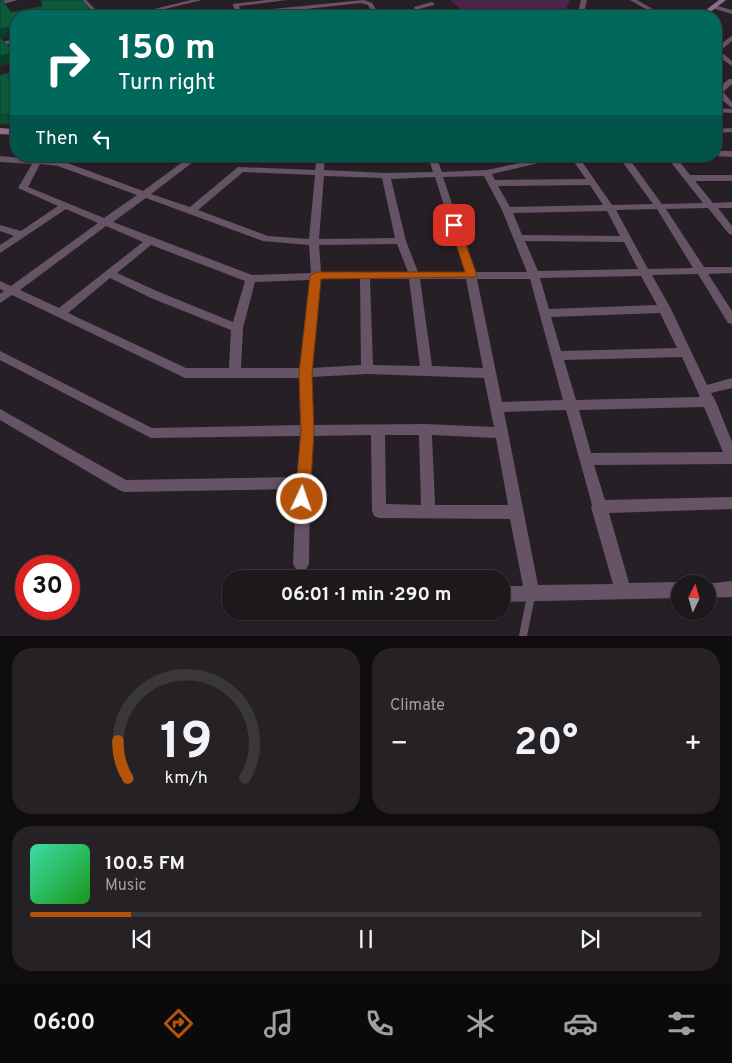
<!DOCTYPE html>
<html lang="en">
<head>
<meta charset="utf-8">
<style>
	:root { --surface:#1c181c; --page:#252125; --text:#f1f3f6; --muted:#a0a0a3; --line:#3a373b; --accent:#b45309 }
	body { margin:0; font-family:Overpass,sans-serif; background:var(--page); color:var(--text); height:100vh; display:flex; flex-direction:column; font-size:19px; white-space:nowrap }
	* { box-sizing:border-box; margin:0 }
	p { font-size:16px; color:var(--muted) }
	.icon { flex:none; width:28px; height:28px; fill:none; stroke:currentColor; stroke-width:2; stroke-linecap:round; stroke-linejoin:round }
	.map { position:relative; height:636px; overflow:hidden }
	.panel { display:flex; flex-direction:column; gap:12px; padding:12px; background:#0f0d0f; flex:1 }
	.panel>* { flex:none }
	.top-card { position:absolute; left:10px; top:10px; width:712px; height:152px; border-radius:20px; box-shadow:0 1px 4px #0004,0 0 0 1px var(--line); background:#00695c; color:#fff; overflow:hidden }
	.needle { width:32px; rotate:5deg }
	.fabs { position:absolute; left:671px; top:575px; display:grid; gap:10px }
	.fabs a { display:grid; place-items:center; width:45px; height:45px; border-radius:50%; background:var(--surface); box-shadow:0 1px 4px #0004,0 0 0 1px var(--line); font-size:25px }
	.speed { position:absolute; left:15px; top:555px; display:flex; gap:10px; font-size:25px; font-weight:700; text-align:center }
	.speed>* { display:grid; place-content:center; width:65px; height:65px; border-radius:50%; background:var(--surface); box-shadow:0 1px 4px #0004,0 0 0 1px var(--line); line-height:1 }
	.speed .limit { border:8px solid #d22; background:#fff; color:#111 }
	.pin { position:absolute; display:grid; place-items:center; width:42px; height:42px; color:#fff; margin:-21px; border-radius:10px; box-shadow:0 2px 8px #0006 }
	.me { position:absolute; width:55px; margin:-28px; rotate:3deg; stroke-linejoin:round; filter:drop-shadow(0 0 4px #0008) }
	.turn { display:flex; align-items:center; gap:18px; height:105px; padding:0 25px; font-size:22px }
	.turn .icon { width:65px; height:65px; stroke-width:2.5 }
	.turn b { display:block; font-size:35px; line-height:42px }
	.then { display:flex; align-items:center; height:48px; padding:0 25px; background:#0003; gap:10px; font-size:19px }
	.big { font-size:38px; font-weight:700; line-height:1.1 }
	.panel .card { flex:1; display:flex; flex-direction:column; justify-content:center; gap:8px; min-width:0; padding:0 18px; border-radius:20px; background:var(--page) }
	.panel .dial { align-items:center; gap:0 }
	.dial svg { height:130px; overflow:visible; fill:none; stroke:var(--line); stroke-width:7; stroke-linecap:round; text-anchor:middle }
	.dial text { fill:var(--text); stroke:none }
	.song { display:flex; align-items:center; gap:15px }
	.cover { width:60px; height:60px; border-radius:8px; background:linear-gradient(135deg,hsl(160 70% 55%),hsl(120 70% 35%)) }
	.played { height:5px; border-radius:2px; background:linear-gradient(90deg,var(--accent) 15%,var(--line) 15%) }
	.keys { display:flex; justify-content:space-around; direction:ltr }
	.heat { display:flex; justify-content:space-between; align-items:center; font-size:28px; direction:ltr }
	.panel .tiles { flex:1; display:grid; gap:12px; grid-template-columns:1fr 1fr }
	.card:last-child { grid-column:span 2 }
	.trip { position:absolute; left:222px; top:570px; width:288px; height:50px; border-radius:20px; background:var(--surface); box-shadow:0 1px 4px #0004,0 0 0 1px var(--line); font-weight:700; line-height:50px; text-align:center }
	.tabs { display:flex; height:80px; justify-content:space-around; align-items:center; background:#0b0a0b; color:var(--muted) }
	.tabs .icon { width:35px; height:35px }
	.tabs .selected { color:var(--accent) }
	.tabs b { font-size:22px; color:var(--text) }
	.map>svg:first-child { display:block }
	.green { fill:#4b244a }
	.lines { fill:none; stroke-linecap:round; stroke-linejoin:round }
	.lane { stroke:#675366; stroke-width:8 }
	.street { fill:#675366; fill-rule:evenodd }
	.secondary { fill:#8e6e8c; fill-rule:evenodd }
	.wall { fill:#0a4d34 }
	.shaded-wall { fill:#083f2a }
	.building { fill:#0c5a3c; stroke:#083f2a }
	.route { fill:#b45309; stroke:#753606 }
</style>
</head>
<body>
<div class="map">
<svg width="732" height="636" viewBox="0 0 732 636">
	<rect width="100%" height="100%" fill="#262026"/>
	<path class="green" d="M450,0H570L563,16H469Z"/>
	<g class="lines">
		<path class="lane" d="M523,636L531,596"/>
		<path class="street" d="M6,0H18L0,5V1Z
			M80,0H86L102,16H96Z
			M191,0H202L136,16H126Z
			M266,0H287L239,6L241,12L364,0L372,3L380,16H374L368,5L361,3L243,16H223L235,13L233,4Z
			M581,0H587L583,16H577Z
			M630,0H637L658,12L653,13Z
			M432,2L434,3V5L419,9L421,12L441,11L443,12V14L384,16L387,14L415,13L414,7Z
			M714,5L732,10V14L712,8L711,7Z
			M732,36V41L720,51L732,61V66L716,55V47Z
			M16,39V43L0,46V42Z
			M729,79H732V84L723,92L732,102V108L716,95V87H719Z
			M716,108L732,109V113L716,112Z
			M732,128V132L716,133V129Z
			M716,151H732V157L715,156Z
			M0,156L34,159L36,156H44L43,159L62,161L143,191L191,156H201L151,194L190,207L238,167L315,170L317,156H325L324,170L386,173L433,172L428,156H436L442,172L487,170L551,156H568L492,174L495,180L586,179L570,156H578L612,205L653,204L618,156H627L662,204L703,203L666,156H675L690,175H732V181H695L713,203L732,202V208H718L732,226V235L729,234L708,208L666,209L704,267H732V273L708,274L732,311V324L728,323L698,274L652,275L671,309L707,385L732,378V388L711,393L716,402L732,442V464L594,465L605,500L732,497V509L609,513L629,583L680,582L684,584H680V598L501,602V586H523L510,519L379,518L374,516L372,511L371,435L313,436L310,483L309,564L306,569L301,571L296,569L293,564L296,489L124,492L119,490L0,420V409L126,480L297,477L300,436L151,438L0,360V351L152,428L300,425L299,378H185L12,295L0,303V294L4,291L0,289V281L11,286L98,223L66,209L0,253V245L14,236L0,231V225L21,231L58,206L18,188L32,164L0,162ZM40,164L58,166L137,195L104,218L28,187ZM243,172L315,175L309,239L268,236L198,210ZM324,176L382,178L395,238L319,239ZM484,176L502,210L527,272H475L443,177ZM435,177L465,272H418L406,241L391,179ZM590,185L603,205L510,207L498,186ZM146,198L263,241L309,245L311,273L252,275L113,222ZM657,209L693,268L648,269L616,210ZM607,211L620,236L522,235L513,213ZM106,226L143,242L59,308L20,290ZM525,241L624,242L638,269L538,271ZM397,244L408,272H321L319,245ZM151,245L245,281L233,322L159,292L117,273ZM641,276L657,305L549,309L540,278ZM110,278L151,298L231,330L229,368H186L68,313ZM321,279H360L361,365L312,368ZM370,279H409L420,366L373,365ZM420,279H466L483,368L432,366ZM477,279H530L563,400L502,402ZM310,280L299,368H241L243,328L255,282ZM660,313L677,348L561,351L551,317ZM682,357L700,397L576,400L564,360ZM367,374L484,378L494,427L425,424L313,425L311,377ZM704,407L723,452L591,453L579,410ZM566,410L592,505L591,507L613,584L538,585L504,412ZM385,435H419L421,505L386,504ZM432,435L496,438L508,505H435Z
			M732,581V597L708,598V584H704Z"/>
		<path class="secondary" d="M719,0H726L705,16H698Z
			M0,128L16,129V135L0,134Z"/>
	</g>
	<path class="wall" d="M16,71V125L0,124V75Z"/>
	<path class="shaded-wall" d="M16,26V35L0,38V29Z
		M14,53L16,62L0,66V56Z"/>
	<path class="building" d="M0,0H2L11,12L42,6L41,0H82L96,16H16V26L0,29Z
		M365,11L369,16H328Z
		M0,38H1L14,53L0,56Z
		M16,71V115H0V75Z"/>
	<path class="route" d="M454,222L459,225L477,275L475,277L321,279L312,374L314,431L310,499L308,504L302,505L297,504L295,499L301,431L299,374L310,276L316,272H465L450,225Z"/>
</svg>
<div class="fabs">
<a><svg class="needle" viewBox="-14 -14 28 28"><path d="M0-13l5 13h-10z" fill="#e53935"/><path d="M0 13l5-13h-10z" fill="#a0a0a3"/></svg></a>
</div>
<div class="speed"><div class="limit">30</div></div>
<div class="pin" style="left:454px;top:225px;background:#d93025"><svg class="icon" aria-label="arrive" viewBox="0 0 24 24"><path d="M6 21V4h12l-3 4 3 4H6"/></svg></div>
<svg class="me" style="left:302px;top:499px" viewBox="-20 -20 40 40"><circle r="17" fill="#b45309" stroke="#fff" stroke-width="3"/><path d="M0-11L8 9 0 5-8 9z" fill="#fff"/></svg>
<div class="trip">06:01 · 1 min · 290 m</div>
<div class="top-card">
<div class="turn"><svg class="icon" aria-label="right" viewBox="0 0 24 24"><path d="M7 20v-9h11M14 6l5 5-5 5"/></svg><div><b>150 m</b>Turn right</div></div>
<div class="then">Then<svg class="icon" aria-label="left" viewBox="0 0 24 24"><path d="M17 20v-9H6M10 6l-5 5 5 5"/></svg></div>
</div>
</div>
<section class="panel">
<div class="tiles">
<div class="card dial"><svg viewBox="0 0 100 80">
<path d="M14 69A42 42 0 1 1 86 69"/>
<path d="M14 69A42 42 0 0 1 8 46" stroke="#b45309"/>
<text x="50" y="56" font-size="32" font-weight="700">19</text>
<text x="50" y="72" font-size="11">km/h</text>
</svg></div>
<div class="card"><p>Climate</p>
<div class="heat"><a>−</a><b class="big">20°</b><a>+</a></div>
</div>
<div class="card">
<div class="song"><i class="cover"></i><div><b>100.5 FM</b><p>Music</p></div></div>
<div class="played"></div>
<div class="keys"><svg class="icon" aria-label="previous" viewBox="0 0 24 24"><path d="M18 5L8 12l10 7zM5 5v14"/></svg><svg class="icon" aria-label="pause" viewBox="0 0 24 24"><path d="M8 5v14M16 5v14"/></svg><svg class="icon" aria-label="next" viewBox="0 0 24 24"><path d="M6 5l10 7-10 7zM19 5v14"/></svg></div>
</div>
</div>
</section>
<nav class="tabs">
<b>06:00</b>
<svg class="icon selected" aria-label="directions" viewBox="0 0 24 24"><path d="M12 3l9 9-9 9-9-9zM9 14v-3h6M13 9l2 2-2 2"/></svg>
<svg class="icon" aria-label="music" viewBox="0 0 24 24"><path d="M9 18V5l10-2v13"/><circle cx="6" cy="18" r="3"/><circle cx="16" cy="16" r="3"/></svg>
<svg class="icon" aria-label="phone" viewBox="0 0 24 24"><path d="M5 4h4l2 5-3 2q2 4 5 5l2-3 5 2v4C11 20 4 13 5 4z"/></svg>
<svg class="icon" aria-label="climate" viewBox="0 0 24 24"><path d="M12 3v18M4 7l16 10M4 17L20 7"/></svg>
<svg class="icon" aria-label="car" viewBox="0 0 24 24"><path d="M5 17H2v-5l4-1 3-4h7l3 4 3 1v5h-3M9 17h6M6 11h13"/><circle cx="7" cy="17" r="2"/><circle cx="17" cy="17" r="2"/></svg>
<svg class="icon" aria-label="filters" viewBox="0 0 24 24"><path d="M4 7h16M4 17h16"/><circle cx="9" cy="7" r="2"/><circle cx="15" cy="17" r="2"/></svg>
</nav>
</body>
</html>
